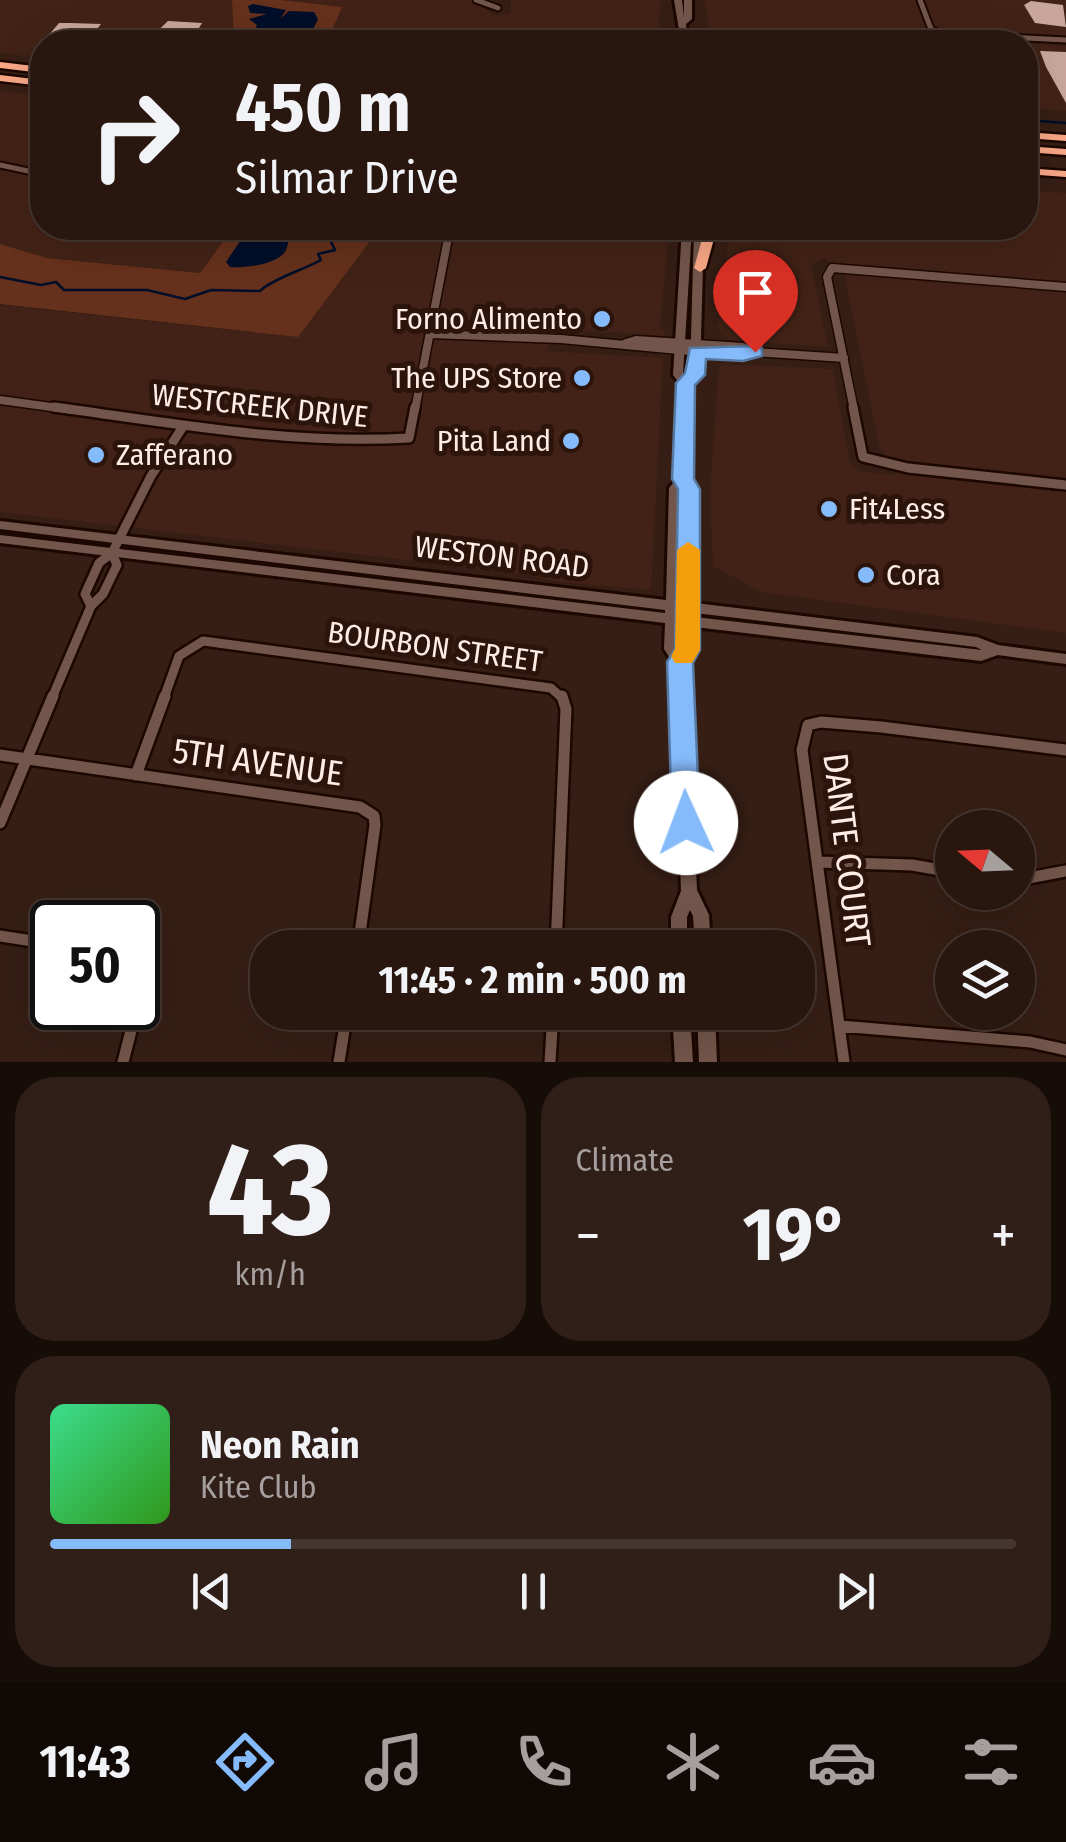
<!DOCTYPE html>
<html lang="en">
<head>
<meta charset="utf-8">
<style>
	:root { --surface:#28160f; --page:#301f18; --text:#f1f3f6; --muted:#a59f9e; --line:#44352f; --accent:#86bbfb }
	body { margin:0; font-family:"Fira Sans Condensed",sans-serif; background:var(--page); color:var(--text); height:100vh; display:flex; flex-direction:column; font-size:38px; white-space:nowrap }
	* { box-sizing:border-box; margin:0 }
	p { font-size:32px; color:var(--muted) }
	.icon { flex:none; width:55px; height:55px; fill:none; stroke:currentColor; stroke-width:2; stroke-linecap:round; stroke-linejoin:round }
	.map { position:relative; height:1062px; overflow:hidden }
	.side { display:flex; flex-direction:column; gap:15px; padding:15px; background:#160c08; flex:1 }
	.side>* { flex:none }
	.guide { position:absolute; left:30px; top:30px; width:1008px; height:210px; border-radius:40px; box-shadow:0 10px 40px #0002,0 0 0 2px var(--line); background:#28160f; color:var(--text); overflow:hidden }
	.needle { width:65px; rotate:289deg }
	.buttons { position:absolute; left:935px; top:810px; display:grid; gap:20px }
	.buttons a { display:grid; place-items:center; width:100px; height:100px; border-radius:50%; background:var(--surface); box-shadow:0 10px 40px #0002,0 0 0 2px var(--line); font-size:50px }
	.speed { position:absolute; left:30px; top:900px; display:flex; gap:20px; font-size:50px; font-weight:700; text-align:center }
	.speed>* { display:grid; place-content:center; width:130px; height:130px; border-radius:50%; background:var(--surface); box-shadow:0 10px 40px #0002,0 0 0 2px var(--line); line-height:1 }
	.speed .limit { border:5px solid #111; border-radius:15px; background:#fff; color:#111 }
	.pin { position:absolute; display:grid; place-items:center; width:85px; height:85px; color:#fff; margin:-102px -42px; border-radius:50% 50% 50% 0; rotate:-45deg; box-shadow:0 0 10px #0007 }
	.pin .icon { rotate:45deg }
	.me { position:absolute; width:110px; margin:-55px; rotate:358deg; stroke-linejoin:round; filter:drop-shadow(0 0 8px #0008) }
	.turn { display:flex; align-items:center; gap:35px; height:210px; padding:0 40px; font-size:45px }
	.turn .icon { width:130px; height:130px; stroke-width:2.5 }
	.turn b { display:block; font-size:70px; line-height:85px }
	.big { font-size:75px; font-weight:700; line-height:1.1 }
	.side .widget { flex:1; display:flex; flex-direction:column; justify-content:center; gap:15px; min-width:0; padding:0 35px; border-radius:40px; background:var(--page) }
	.side .dial { align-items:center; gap:0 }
	.dial b { font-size:130px; line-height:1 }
	.song { display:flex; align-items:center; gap:30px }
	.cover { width:120px; height:120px; border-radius:15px; background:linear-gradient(135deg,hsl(150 70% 55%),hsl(110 70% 35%)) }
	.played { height:10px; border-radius:5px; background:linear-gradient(90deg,var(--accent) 25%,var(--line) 25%) }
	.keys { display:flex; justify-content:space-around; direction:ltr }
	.heat { display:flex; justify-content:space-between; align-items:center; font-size:55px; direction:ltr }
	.side .tiles { flex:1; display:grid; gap:15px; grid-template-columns:1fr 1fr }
	.widget:last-child { grid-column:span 2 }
	.trip { position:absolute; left:250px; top:930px; width:565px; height:100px; border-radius:40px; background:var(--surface); box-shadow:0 10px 40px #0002,0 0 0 2px var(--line); font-weight:700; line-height:100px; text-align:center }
	.tab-bar { display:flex; height:160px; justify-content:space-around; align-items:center; background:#100906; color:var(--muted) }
	.tab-bar .icon { width:70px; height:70px }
	.tab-bar .active { color:var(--accent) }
	.tab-bar b { font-size:45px; color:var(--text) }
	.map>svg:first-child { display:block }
	.built { fill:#422216 }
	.green { fill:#66311c }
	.water { fill:#000e29 }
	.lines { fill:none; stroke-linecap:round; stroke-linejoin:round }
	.stream { stroke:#000e29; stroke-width:2.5 }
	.building { fill:#c8a79a }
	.minor-far3-casing { stroke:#1d0701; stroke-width:9 }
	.minor-far2-casing { stroke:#1d0701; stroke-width:11 }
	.minor-far1-casing { stroke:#1d0701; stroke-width:14 }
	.minor-casing { stroke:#1d0701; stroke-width:16 }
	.secondary-casing { stroke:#1d0701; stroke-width:6 }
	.motorway-casing { stroke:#1d0701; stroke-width:5 }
	.minor-far3 { stroke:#73564b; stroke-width:5 }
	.minor-far2 { stroke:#73564b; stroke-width:8 }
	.minor-far1 { stroke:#73564b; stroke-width:9 }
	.minor { stroke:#73564b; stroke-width:11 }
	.secondary { fill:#73564b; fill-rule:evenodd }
	.motorway { fill:#f8a787; fill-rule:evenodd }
	.route { fill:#86bbfb; stroke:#577aa3; stroke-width:2.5 }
	.slow { fill:#f59e0b }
	.poi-dot { fill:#86bbfb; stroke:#2c140b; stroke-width:4 }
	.labels { text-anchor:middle; stroke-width:10; stroke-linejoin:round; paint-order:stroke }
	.poi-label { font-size:30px; fill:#feece5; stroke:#2c140b; text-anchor:end }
	.street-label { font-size:30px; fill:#feece5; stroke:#2c140b }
	.near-street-label { font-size:35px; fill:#feece5; stroke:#2c140b }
</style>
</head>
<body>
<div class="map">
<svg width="1066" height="1062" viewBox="0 0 1066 1062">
	<rect width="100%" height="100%" fill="#361e14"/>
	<path class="built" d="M0,0H232L234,42H42V58L0,53Z
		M281,0H473L493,15L511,14V0H660L659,30L652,34L658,37V42H327L342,7Z
		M705,0H1066V37L930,28L933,37L1014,42H710Z
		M1025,43L1066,46V111L1025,108Z
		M0,91L42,95V170L0,162Z
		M0,170L42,178V228H233L201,273L47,258L0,244Z
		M1025,190L1066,193V633L761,592L713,566L710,493L719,364L833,369L849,460L859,471L897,475L879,446L844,273L825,258L811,264L828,347L729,340L718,329L728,243L737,228H1025Z
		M380,228H670L660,323L666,336L562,329L544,351L663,358L651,590L561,582L516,573L0,512V305L297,337Z"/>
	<path class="green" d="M232,0H281L342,7L327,42H234Z
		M233,228H380L298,337L0,304V244L47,258L200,273Z"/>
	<path class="water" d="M253,4L286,10L280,19L289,11L314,12L318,19L307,42H251L257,25L249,19L267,14L250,13L248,6Z
		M249,228H290C289,234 289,246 285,252C275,265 245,268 230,267L226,262Z"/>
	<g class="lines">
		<path class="stream" d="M1025,120L1066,123
			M0,277L41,285L56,282L64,290H147L185,299L211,290L260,291C270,280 305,269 321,260L318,254L335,250L331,242L346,235L350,228"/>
	</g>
	<path class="building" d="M1031,1L1063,5L1066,27L1035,23L1024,5Z
		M168,21L202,23L199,28L210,31L200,42H146Z
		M59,23H70L101,24L87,42H43Z
		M1040,51L1066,52V103L1046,67Z"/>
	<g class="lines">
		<defs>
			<path id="minor-far3" d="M476,0L498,8
				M920,0L931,29L942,34L1066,40
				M0,165L42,174"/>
			<path id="minor-far2" d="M431,334L561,339L743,356L755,352L844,358
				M626,343L636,340L743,347L755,352
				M0,400L73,410
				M415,410L450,228
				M854,410L827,277L832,268L1066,287"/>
			<path id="minor-far1" d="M54,407C172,423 290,445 409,438L415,407
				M853,407L863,457L908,468L1066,485
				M91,606L85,594L99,563L112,553L151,476L184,425
				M52,698L91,606L103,594L117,565L112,553
				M164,698L179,656L203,641L551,688L562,698"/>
			<path id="minor" d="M0,755L360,807L374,816L375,825L358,948
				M136,775L165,696
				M0,823L53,696
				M818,862L912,865L952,872
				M1018,880L1066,871
				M0,936L52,944
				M556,948L566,709L562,696
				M840,1026L1030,1042L1066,1050
				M123,1062L146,972L138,963
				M339,1062L347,1012
				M550,1062L553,1012
				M844,1062L802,750L808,725L821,722L881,727L1066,750"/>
			<path id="secondary" d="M674,0H682L684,17V0H692V19L686,24L688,42H681Z
				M682,228H692L683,374L686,377L690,374L694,228H704L700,375L691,384L689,479L695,489V603L977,637L998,645L1066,654V664L998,655L981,661L695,627V650L687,663L697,890L709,915L711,948H695L693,916L690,910L687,917V948H671V917L681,891L673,663L664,649L665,623L0,543V535L665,613V610L0,529V521L666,600L669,488L677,478L680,384L673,375ZM682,488L683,489L682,602L679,601ZM695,613L976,647L982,650L695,617ZM678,625H681L680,651L678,648Z
				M672,1012H690L693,1062H675Z
				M697,1012H715L717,1062H699Z"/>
			<path id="motorway" d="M0,62L42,67V73L0,68Z
				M0,75L42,80V86L0,81Z
				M1025,132L1066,135V141L1025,138Z
				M1025,146L1066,149V155L1025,152Z
				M1025,168L1066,171V177L1025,174Z
				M705,228H717L706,268L700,272L694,268Z"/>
		</defs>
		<use href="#minor-far3" class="minor-far3-casing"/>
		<use href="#minor-far2" class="minor-far2-casing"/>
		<use href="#minor-far1" class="minor-far1-casing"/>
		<use href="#minor" class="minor-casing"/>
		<use href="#secondary" class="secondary-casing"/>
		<use href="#motorway" class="motorway-casing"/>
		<use href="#minor-far3" class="minor-far3"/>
		<use href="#minor-far2" class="minor-far2"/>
		<use href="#minor-far1" class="minor-far1"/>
		<use href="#minor" class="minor"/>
		<use href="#secondary" class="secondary"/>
		<use href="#motorway" class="motorway"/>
	</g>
	<path class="route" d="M755,346L762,348V356L743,361L706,359L705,375L695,385L694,479L700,489V650L693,663L700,823L696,832L686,835L676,832L672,823L667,662L675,649L678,489L672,479L676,383L685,373L690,348Z"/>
	<path class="slow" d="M688,542L700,550V650L692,663H675L671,656L675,649L677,550Z"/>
	<g class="poi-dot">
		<circle cx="602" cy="319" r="10"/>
		<circle cx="582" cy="378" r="10"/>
		<circle cx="571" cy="441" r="10"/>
		<circle cx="96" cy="455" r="10"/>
		<circle cx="829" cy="509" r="10"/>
		<circle cx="866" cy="575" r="10"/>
	</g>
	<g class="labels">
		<g class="poi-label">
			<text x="582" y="329">Forno Alimento</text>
			<text x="562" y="388">The UPS Store</text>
			<text x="551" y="451">Pita Land</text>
			<text x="116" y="465" text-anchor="start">Zafferano</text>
			<text x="849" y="519" text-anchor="start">Fit4Less</text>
			<text x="886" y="585" text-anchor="start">Cora</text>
		</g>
		<g class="street-label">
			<text transform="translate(260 406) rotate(6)" y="10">WESTCREEK DRIVE</text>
			<text transform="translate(502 557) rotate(7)" y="10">WESTON ROAD</text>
			<text transform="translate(435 647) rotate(8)" y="10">BOURBON STREET</text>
		</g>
		<g class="near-street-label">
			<text transform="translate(258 762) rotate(8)" y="12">5TH AVENUE</text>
			<text transform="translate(847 850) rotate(83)" y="12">DANTE COURT</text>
		</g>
	</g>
</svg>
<div class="buttons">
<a><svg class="needle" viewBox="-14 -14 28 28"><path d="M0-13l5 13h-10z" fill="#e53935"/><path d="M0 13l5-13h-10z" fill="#a59f9e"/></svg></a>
<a><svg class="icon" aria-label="layers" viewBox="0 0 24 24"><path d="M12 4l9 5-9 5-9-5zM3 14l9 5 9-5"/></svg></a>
</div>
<div class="speed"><div class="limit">50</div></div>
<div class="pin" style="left:755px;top:352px;background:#d93025"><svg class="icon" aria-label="arrive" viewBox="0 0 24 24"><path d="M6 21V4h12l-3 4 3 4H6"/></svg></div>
<svg class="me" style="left:686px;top:823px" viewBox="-20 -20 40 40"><circle r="19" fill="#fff"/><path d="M0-13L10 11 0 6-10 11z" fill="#86bbfb"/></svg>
<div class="trip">11:45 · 2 min · 500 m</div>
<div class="guide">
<div class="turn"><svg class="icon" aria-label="right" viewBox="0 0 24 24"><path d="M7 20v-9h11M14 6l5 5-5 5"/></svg><div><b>450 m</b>Silmar Drive</div></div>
</div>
</div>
<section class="side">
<div class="tiles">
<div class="widget dial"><b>43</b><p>km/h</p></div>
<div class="widget"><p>Climate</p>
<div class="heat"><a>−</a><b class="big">19°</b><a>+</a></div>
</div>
<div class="widget">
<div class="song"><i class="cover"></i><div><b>Neon Rain</b><p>Kite Club</p></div></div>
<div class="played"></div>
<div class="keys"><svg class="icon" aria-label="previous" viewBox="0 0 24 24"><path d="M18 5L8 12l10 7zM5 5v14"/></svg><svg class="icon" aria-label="pause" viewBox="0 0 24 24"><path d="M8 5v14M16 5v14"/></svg><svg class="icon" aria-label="next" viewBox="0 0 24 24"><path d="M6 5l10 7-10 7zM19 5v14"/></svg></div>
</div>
</div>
</section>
<nav class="tab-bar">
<b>11:43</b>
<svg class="icon active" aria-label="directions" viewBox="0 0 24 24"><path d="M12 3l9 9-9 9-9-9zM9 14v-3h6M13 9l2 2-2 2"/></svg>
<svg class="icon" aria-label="music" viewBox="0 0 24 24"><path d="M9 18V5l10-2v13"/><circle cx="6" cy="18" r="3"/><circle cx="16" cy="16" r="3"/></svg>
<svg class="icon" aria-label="phone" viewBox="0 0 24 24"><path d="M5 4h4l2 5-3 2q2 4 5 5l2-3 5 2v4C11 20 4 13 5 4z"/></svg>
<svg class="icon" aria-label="climate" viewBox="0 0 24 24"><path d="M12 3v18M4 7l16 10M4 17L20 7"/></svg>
<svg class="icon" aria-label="car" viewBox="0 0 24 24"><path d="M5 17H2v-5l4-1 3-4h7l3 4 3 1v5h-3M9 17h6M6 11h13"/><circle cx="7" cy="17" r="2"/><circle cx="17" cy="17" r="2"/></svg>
<svg class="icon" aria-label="filters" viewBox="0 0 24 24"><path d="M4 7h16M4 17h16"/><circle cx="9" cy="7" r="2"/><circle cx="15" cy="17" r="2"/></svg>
</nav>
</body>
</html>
